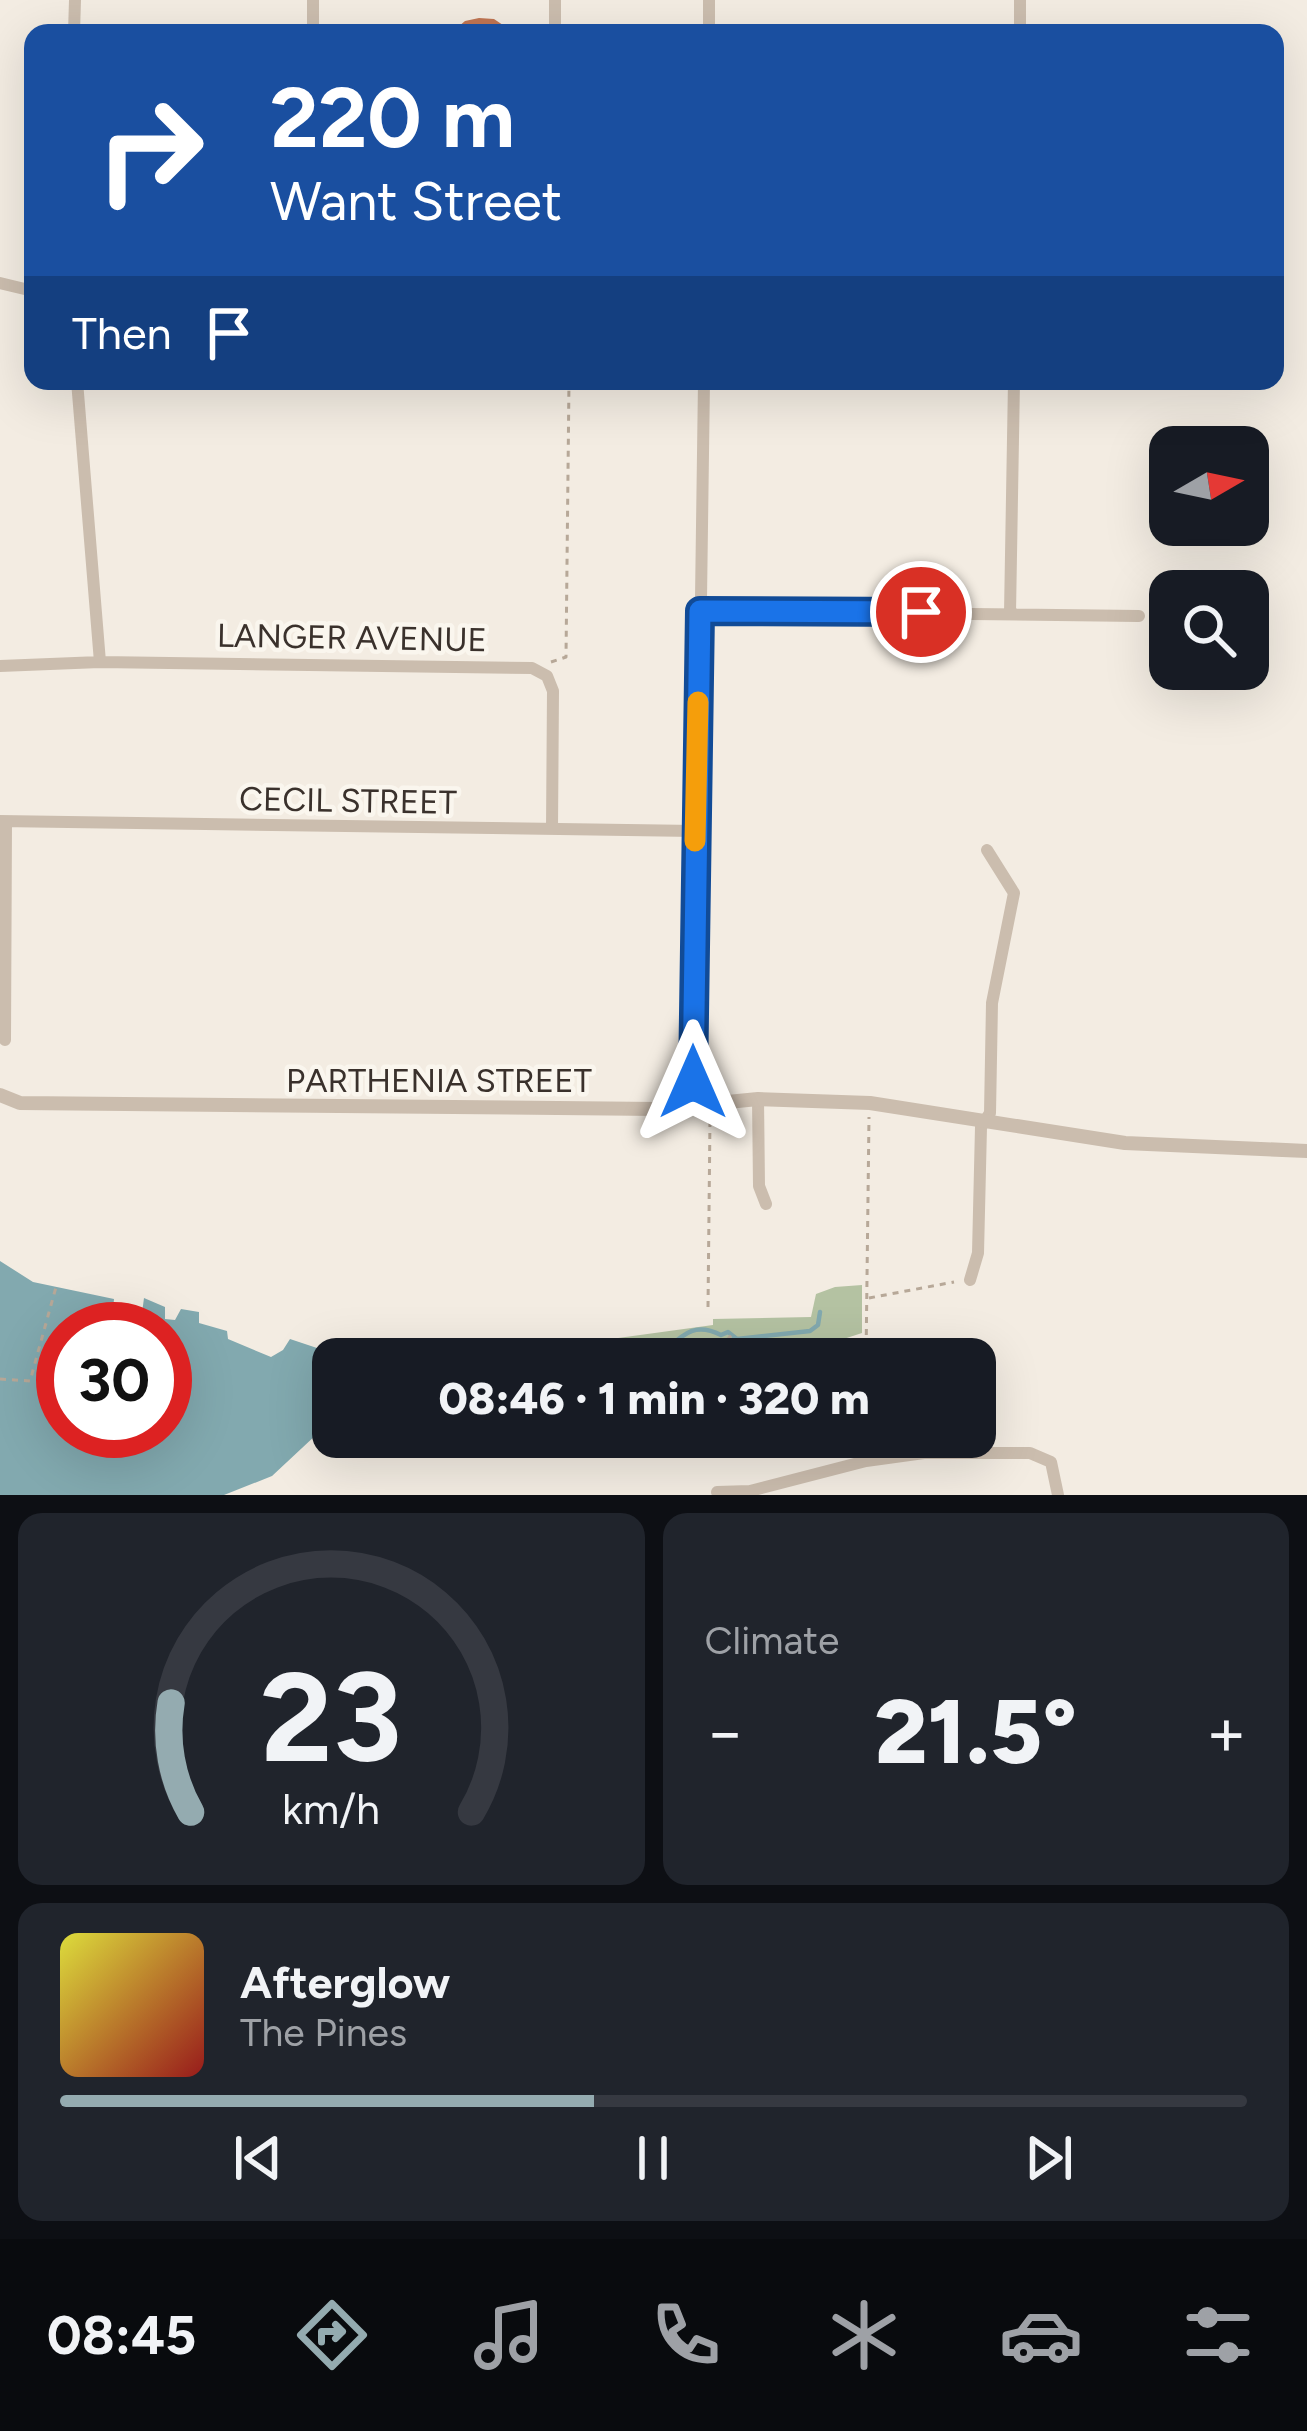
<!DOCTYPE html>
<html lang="en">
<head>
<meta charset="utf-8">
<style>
	:root { --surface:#171b24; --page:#20242c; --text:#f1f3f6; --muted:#9ea1a6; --line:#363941; --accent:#94abb0 }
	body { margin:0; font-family:Figtree,sans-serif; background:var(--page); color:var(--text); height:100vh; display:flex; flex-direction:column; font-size:45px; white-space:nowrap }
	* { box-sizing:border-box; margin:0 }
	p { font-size:39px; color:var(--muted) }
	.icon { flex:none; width:66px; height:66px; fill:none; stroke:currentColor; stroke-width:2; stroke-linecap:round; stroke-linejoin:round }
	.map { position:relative; height:1495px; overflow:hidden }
	.side { display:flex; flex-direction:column; gap:18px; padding:18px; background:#0d0f14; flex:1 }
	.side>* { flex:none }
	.top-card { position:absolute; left:24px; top:24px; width:1260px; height:366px; border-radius:24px; box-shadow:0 12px 48px #0002; background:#1a4fa0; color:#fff; overflow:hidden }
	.needle { width:78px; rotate:81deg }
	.fabs { position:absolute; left:1149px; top:426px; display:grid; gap:24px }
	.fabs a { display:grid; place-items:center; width:120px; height:120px; border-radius:24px; background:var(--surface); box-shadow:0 12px 48px #0002; font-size:60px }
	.speed { position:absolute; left:36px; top:1302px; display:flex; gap:24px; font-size:60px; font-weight:700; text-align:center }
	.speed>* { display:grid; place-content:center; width:156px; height:156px; border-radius:50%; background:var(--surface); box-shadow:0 12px 48px #0002; line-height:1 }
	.speed .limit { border:18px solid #d22; background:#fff; color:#111 }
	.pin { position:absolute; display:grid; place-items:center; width:102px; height:102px; color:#fff; margin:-51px; border:6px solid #fff; border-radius:50%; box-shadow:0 3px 12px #0007 }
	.me { position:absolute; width:132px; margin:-66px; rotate:0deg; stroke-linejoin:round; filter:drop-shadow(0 0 9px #0008) }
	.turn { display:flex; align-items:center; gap:42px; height:252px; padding:0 48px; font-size:54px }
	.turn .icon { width:156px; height:156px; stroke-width:2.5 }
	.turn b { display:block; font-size:84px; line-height:102px }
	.then { display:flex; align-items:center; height:114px; padding:0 48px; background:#0003; gap:24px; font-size:45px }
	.big { font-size:90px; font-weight:800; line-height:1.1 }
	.side .card { flex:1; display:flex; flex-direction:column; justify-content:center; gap:18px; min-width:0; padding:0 42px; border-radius:24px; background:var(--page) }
	.side .dial { align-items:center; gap:0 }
	.dial svg { height:312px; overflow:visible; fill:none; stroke:var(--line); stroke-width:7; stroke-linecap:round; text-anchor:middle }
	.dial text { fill:var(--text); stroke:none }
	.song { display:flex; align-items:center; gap:36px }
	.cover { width:144px; height:144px; border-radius:18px; background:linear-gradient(135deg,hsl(60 70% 55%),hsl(0 70% 35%)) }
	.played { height:12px; border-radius:6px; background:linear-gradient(90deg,var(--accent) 45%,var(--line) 45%) }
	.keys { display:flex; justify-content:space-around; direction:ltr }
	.heat { display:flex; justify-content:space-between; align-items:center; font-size:66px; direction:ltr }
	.side .tiles { flex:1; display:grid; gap:18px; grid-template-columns:1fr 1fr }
	.card:last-child { grid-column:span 2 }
	.trip { position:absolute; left:312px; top:1338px; width:684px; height:120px; border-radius:24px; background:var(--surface); box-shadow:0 12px 48px #0002; font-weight:800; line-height:120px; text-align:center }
	.tabs { display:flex; height:192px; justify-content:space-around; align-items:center; background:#090b0e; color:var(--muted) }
	.tabs .icon { width:84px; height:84px }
	.tabs .active { color:var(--accent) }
	.tabs b { font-size:54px; color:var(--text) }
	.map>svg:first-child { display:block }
	.green { fill:#b4c2a2 }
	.water { fill:#82a9af; fill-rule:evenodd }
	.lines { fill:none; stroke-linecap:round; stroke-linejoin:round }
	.stream { stroke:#82a9af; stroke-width:4.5 }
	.building { fill:#c17552 }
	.path { stroke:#b7a898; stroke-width:3; stroke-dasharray:6 6; stroke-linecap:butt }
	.minor { stroke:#cbbdae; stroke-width:12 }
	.tertiary { stroke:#cbbdae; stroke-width:14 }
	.route-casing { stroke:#114b97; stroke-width:30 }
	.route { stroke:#1a73e8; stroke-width:21 }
	.slow { stroke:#f59e0b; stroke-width:21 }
	.labels { text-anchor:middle; stroke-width:9; stroke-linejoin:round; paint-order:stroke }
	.street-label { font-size:33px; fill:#3a312c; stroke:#faf6ee }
</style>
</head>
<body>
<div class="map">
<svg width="1307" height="1495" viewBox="0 0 1307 1495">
	<rect width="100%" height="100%" fill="#f3ece2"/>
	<path class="green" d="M862,1285V1333L782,1359H474V1343L589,1342L713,1325V1319L811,1317L816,1294L835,1287Z"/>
	<path class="water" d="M0,1261L33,1282L114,1299L113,1310L142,1313L144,1298L165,1307V1319L175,1320L181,1309L199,1312V1323L227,1331L228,1339L271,1357L283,1350L290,1339L341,1356L333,1359L332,1420L272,1476L224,1495H0ZM63,1329H165V1431H63Z"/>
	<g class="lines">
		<path class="stream" d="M623,1359L634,1348L661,1354C682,1336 693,1321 721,1335L728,1332L737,1339L810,1331L818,1325L820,1312"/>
	</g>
	<path class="building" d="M479,18L494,19L515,33H451L465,21Z
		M383,25H398L420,33H363Z"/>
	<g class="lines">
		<path class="path" d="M551,662L566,657L569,381
			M869,1298L954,1282
			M708,1307L710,1118
			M727,1340L734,1332
			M866,1359L869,1117
			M0,1379L30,1381L56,1287"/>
		<path class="minor" d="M74,33L75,0
			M313,33V0
			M555,33V0
			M709,33V0
			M1020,33V0
			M0,283L33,291
			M77,381L100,662
			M700,611L1139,616
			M1010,613L1014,381
			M0,666L100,662L532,668L547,676L553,691L552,829
			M0,821L695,831
			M5,1040L6,823
			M758,1099L759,1186L766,1204
			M694,1106L704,381
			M970,1280L978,1253L981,1127L990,1113L992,1003L1014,893L987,850
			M717,1492L750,1491L866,1461L924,1453H1030L1051,1462L1058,1495"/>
		<path class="tertiary" d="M0,1095L20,1103L657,1109L758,1099L870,1103L1125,1143L1307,1151"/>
	</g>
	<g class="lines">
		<defs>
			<path id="route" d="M693,1082L700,611L921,612"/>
		</defs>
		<use href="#route" class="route-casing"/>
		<use href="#route" class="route"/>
		<path class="slow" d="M695,841L698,702"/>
	</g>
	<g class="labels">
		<g class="street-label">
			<text transform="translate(352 637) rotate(1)" y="12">LANGER AVENUE</text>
			<text transform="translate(348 800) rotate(1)" y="12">CECIL STREET</text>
			<text x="439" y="1092">PARTHENIA STREET</text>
		</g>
	</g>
</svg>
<div class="fabs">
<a><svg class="needle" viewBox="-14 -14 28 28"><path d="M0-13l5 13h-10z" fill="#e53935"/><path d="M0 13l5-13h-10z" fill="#9ea1a6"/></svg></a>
<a><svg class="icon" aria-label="search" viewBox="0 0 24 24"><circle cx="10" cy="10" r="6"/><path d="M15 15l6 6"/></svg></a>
</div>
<div class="speed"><div class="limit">30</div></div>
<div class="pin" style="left:921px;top:612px;background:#d93025"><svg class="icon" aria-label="arrive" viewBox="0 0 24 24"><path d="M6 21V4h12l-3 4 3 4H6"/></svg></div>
<svg class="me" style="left:693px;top:1082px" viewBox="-20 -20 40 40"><path d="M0-17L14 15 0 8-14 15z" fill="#1a73e8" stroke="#fff" stroke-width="4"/></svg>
<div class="trip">08:46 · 1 min · 320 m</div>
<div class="top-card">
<div class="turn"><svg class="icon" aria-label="right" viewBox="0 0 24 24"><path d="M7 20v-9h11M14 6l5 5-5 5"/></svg><div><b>220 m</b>Want Street</div></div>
<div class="then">Then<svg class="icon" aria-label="arrive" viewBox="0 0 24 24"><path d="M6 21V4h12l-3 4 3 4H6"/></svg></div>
</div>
</div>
<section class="side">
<div class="tiles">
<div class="card dial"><svg viewBox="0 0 100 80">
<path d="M14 69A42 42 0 1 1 86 69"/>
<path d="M14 69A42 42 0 0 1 9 41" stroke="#94abb0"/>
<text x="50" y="56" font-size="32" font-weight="700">23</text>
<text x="50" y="72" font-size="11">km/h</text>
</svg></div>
<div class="card"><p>Climate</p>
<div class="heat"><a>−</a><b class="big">21.5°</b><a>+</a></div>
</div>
<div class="card">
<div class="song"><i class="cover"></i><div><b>Afterglow</b><p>The Pines</p></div></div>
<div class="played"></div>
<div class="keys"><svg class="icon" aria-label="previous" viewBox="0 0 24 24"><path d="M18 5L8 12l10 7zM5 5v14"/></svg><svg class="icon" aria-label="pause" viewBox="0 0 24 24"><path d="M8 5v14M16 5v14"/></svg><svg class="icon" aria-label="next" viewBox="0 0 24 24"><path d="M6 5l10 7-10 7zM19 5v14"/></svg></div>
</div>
</div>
</section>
<nav class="tabs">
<b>08:45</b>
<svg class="icon active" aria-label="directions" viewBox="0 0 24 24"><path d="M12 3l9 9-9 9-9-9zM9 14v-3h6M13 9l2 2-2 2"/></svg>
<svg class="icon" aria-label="music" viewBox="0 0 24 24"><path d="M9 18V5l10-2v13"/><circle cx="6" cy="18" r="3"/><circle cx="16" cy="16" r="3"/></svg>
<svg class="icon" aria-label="phone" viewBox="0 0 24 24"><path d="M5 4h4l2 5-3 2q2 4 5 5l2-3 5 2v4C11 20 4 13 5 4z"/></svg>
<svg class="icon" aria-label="climate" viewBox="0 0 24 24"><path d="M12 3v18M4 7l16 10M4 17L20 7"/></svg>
<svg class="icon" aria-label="car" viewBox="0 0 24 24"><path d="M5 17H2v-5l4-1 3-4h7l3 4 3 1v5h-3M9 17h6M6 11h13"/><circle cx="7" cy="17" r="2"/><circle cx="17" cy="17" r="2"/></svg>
<svg class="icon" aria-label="filters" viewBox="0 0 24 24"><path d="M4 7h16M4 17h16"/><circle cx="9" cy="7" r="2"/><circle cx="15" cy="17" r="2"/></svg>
</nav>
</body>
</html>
